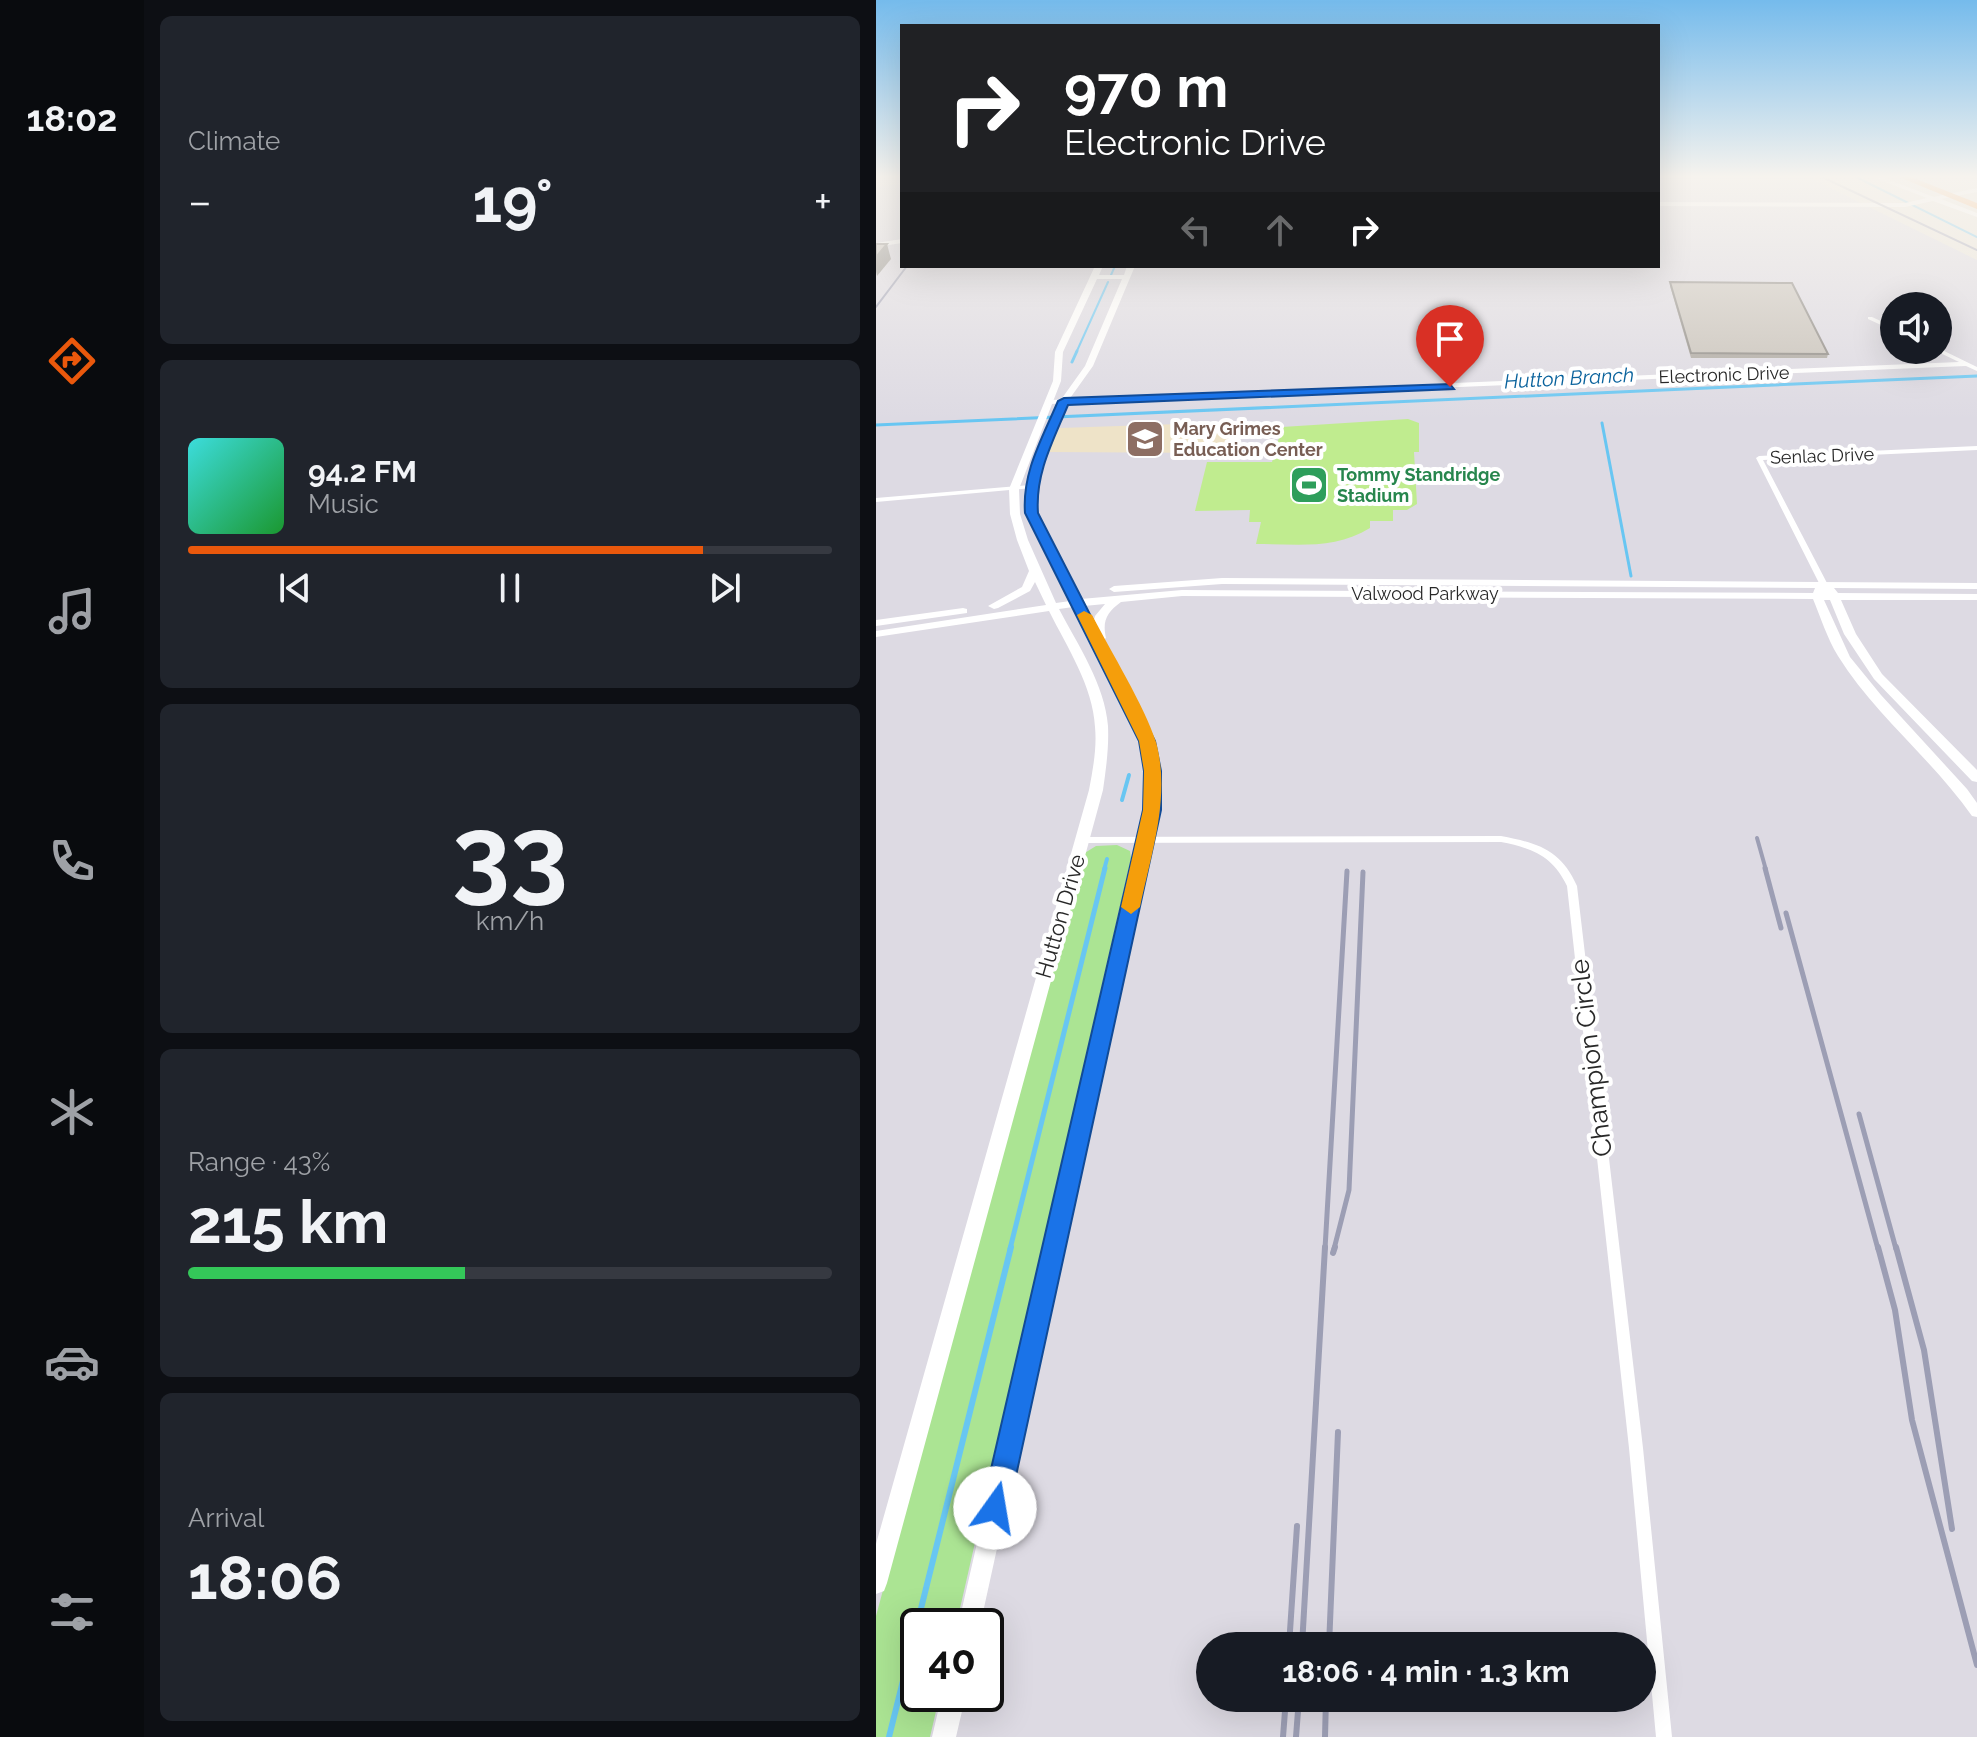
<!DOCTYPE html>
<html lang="en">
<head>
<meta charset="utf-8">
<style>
	:root { --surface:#171b24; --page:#20242c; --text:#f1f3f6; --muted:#9ea1a6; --line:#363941; --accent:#ea580c }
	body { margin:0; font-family:Raleway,sans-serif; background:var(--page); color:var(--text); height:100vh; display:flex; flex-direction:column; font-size:30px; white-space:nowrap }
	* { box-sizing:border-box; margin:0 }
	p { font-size:26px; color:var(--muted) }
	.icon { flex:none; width:44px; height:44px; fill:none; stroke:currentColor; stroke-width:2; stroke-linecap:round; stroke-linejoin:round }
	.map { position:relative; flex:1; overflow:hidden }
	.details { display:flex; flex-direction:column; gap:16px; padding:16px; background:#0d0f14; width:732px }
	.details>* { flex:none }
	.hud { position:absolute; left:24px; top:24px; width:760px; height:244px; border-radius:0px; box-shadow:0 8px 32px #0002; background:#202124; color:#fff; overflow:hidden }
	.tools { position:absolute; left:1004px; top:292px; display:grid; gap:16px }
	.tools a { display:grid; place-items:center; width:72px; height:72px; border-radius:50%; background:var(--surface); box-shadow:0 8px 32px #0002; font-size:40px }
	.speed { position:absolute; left:24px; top:1608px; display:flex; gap:16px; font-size:40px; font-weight:700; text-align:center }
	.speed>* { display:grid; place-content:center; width:104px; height:104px; border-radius:50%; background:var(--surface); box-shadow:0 8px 32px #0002; line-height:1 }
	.speed .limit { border:4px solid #111; border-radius:12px; background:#fff; color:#111 }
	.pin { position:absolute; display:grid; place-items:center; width:68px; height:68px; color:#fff; margin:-82px -34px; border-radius:50% 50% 50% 0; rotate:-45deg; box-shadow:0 0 8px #0007 }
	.pin .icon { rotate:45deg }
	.me { position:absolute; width:88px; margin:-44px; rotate:13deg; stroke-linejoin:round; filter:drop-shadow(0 0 6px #0008) }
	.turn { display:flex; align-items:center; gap:28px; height:168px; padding:0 32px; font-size:36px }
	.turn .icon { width:104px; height:104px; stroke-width:2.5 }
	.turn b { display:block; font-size:56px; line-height:68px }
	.lanes { display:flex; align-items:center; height:76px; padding:0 32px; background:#0003; justify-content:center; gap:40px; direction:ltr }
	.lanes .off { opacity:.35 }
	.big { font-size:60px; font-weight:700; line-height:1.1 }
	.details .widget { flex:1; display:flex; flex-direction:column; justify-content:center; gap:12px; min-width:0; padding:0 28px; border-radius:12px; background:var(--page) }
	.details .dial { align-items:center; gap:0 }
	.dial b { font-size:104px; line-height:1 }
	.song { display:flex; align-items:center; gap:24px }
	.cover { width:96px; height:96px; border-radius:12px; background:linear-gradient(135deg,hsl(180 70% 55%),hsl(130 70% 35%)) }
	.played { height:8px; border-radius:4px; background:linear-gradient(90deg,var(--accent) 80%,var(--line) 80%) }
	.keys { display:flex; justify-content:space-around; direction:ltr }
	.heat { display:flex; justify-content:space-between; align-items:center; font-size:44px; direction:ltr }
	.charge { height:12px; border-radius:6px; background:linear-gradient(90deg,#34c759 43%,var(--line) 0) }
	.trip { position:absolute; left:320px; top:1632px; width:460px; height:80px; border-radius:40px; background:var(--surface); box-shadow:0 8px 32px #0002; font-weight:700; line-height:80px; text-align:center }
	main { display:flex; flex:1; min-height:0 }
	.tabs { display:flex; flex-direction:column; width:144px; justify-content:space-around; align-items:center; background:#090b0e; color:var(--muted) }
	.tabs .icon { width:56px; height:56px }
	.tabs .on { color:var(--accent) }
	.tabs b { font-size:36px; color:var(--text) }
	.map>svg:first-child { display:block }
	.industrial { fill:#dddae3; fill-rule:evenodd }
	.education { fill:#eee3c8 }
	.green { fill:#abe493 }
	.pitch { fill:#c0ec8f }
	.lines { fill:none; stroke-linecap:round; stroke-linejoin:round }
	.stream-far4 { stroke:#68c6f2; stroke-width:2 }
	.stream-far3 { stroke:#68c6f2; stroke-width:3 }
	.stream-far2 { stroke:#68c6f2; stroke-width:4 }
	.stream-far1 { stroke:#68c6f2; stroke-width:5 }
	.stream { stroke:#68c6f2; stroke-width:6 }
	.street { fill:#fff; fill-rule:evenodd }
	.secondary { fill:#fff; fill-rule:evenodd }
	.highway { fill:#ffa551; fill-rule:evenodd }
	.rail-far3 { stroke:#9c9eb4; stroke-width:2 }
	.rail-far2 { stroke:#9c9eb4; stroke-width:4 }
	.rail-far1 { stroke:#9c9eb4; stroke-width:5 }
	.rail { stroke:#9c9eb4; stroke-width:6 }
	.wall { fill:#aba69f }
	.shaded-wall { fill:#8b8782 }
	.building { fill:#c7c1b9; stroke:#8b8782; stroke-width:2 }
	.route { fill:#1a73e8; stroke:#114b97; stroke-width:2 }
	.slow { fill:#f59e0b }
	.labels { text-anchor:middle; stroke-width:8; stroke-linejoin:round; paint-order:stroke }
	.far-street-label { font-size:18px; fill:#282828; stroke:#fff }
	.far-education-label { font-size:18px; font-weight:bold; fill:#785e54; stroke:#fff; text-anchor:start }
	.far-leisure-label { font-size:18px; font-weight:bold; fill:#27864d; stroke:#fff; text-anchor:start }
	.far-water-label { font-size:20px; font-style:italic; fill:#09629c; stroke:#fff }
	.street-label { font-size:22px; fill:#282828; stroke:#fff }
	.near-street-label { font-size:26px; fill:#282828; stroke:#fff }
</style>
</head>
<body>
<main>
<nav class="tabs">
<b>18:02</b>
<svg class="icon on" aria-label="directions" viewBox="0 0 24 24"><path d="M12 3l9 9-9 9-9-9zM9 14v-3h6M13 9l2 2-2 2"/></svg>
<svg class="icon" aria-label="music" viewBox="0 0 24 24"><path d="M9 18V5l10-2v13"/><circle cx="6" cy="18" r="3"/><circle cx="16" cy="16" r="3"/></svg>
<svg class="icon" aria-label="phone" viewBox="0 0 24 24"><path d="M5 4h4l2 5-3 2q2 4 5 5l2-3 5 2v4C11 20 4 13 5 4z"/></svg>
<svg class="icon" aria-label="climate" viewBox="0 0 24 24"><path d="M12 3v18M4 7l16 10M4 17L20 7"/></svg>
<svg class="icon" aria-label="car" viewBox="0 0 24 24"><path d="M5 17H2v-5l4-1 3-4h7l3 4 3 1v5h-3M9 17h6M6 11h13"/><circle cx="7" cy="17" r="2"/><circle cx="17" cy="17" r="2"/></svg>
<svg class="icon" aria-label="filters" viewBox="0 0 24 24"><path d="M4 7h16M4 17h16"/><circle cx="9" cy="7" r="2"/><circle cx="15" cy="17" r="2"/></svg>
</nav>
<section class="details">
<div class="widget"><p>Climate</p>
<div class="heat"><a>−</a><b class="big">19°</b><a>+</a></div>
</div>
<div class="widget">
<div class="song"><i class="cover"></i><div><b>94.2 FM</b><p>Music</p></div></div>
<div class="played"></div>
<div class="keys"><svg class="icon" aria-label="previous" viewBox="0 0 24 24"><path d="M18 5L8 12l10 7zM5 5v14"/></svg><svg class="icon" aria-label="pause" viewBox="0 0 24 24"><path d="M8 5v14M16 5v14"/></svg><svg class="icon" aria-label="next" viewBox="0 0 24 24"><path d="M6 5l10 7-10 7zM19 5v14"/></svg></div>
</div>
<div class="widget dial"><b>33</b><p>km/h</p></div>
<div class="widget"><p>Range · 43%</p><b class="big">215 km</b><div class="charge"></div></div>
<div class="widget"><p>Arrival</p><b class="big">18:06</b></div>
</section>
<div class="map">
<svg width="1101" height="1737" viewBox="0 0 1101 1737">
	<rect width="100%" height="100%" fill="#ebe5d9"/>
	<path class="industrial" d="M782,177H932L1101,260V1737H0V187L26,184V266H782ZM1018,306H1062V350H1018ZM42,1626H110V1694H42ZM334,1646H766V1698H334Z"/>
	<path class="education" d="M362,422L357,449L343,453L172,452L184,428Z"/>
	<path class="green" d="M241,845L254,851L255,858L80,1626H42V1694H64L54,1737H0V1616L207,854L220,846Z"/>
	<path class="pitch" d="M532,419L543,423V452H538L541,504L531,510H517V521H494V528C459,550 420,544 380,544L385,522H373L374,510L319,511L331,462H396L406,427Z"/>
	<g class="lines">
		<path class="stream-far4" d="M980,177L1101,237
			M235,275L239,266
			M200,353L232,282"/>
		<path class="stream-far3" d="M196,362L201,351
			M726,423L755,576
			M0,425L1101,376"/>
		<path class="stream-far2" d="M246,800L253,775
			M228,870L231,859"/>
		<path class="stream-far1" d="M134,1249L229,868"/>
		<path class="stream" d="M13,1737L135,1247"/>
		<path class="street" d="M992,317H996L1018,327V331L992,319Z
			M1062,348L1101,367V371L1090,366L174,404L171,402L174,400L1083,362L1060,351L1059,350H1062Z
			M1101,446V450L887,460L951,583L947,585L943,583L880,458L883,456Z
			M154,485L158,487L156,488L0,502V498Z
			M625,836C662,843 685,850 701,886L767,1448L796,1737H780L753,1448L691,886C677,856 656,848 625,842L206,843L201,840L206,837Z"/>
		<path class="secondary" d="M996,177H1005L1058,197L1101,188V192L1065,199L1101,213V217L1057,201L1029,207L782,206V202L1029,203L1051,198Z
			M26,239V243L0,247V243Z
			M219,266H227L223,275H248L251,266H259L217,366L192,401L170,454L159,487L160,513L205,599L306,590L937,593L939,588L346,584L238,592L233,589L238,586L346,578L1101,583V589L958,588L962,593L1101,594V600H965L980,634L1006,674L1101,770V782L1096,781L998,679L968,634L954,600H948L974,657L1005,695L1091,789L1101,803V817L1096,816C1056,759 997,713 962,656C951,638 945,618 937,599L306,596L245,602C231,612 226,621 230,638L226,641L277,741L282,771L283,810L104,1626H82L269,810L270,771L265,741L197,607L183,609C202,645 229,685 232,726C233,748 230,769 227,790L11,1583L8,1591L0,1594V1544L213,790C217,769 221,748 219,727C217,686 191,647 173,611L0,637V631L170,605L159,582L154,591L122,608L118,609L112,606L146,587L153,571L141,540L134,514L133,489L177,381L179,352ZM221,279H246L209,366L184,401L160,454L149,487L150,513L194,601L180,603L152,540L144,514L143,489L185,381L187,352ZM229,604L219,616L217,624L208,606Z
			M87,608L91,609V613L0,626V620Z
			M66,1694H90L80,1737H56Z"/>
		<path class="highway" d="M1023,177H1035L1101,203V209Z"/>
		<path class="rail-far3" d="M946,177L1101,250
			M0,307L31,266"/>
		<path class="rail-far2" d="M881,838L890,870"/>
		<path class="rail-far1" d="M889,868L905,928
			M910,913L1002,1249
			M983,1114L1020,1249
			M449,1249L471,871
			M458,1249L473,1190L487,872"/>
		<path class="rail" d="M1002,1247L1019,1310L1036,1420L1101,1665
			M1020,1247L1048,1350L1076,1529
			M457,1253L459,1247
			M413,1646L421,1526
			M426,1646L449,1247
			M453,1646L462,1432
			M407,1737L410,1698
			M420,1737L423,1698
			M449,1737L450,1698"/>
	</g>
	<path class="wall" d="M794,282L952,354L951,358H815L794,286Z"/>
	<path class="shaded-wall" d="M11,244L15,259L1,276L0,271V257Z"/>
	<path class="building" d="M0,244H11L0,257Z
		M794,282L916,283L952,354L815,353Z"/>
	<linearGradient id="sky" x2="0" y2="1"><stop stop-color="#75bbec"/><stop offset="0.42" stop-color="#f6f3ee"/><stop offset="1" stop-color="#f6f3ee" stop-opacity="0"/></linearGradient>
	<rect width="1101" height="420" fill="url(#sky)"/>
	<path class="route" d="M574,384L578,389L192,405C177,441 159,474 162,513L279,741L285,771V810L133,1508L129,1518L119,1522L110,1518L106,1508L267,810L268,771L263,741L149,513C146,472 166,439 182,401L188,398Z"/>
	<path class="slow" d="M208,611L216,615C234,650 269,707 280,742C295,796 275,854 264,907L255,914L245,907L267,810L268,771L263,741L201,615Z"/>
	<defs>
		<symbol id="school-square" viewBox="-11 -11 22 22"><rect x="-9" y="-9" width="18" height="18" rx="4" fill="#8d6e63" stroke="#fff"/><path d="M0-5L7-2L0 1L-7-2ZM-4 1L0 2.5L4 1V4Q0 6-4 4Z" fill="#fff"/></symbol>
		<symbol id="stadium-square" viewBox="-11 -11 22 22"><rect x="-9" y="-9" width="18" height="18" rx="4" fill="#2e9e5b" stroke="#fff"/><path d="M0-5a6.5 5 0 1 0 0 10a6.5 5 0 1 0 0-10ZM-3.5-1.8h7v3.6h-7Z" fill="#fff"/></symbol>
	</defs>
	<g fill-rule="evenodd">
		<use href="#school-square" x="247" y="417" width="44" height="44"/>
		<use href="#stadium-square" x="411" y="463" width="44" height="44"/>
	</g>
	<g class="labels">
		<g class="far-street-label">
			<text transform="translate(848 375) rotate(-2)" y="6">Electronic Drive</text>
			<text transform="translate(946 456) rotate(-2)" y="6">Senlac Drive</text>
			<text x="549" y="600">Valwood Parkway</text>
		</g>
		<g class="far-education-label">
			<text x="297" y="435">Mary Grimes<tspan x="297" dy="21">Education Center</tspan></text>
		</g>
		<g class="far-leisure-label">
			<text x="461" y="481">Tommy Standridge<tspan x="461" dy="21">Stadium</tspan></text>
		</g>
		<g class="far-water-label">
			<text transform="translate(693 378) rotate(-3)" y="7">Hutton Branch</text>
		</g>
		<g class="street-label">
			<text transform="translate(184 916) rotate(-74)" y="8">Hutton Drive</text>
		</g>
		<g class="near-street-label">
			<text transform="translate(715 1058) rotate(-97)" y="9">Champion Circle</text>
		</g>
	</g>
</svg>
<div class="tools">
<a><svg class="icon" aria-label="sound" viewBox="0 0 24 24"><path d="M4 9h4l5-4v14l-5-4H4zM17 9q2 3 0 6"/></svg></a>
</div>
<div class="speed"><div class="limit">40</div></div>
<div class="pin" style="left:574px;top:387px;background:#d93025"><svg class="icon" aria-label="arrive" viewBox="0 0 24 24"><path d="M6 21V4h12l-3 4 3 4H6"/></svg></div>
<svg class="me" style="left:119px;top:1508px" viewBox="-20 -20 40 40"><circle r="19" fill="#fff"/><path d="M0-13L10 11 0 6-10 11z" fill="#1a73e8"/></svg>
<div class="trip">18:06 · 4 min · 1.3 km</div>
<div class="hud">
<div class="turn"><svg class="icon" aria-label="right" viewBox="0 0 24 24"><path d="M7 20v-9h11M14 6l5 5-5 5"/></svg><div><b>970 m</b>Electronic Drive</div></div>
<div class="lanes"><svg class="icon off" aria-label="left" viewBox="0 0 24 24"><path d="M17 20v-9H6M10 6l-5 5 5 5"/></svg><svg class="icon off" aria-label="ahead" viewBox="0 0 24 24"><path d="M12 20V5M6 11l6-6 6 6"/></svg><svg class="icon" aria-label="right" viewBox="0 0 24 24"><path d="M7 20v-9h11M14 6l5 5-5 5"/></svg></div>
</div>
</div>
</main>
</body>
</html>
